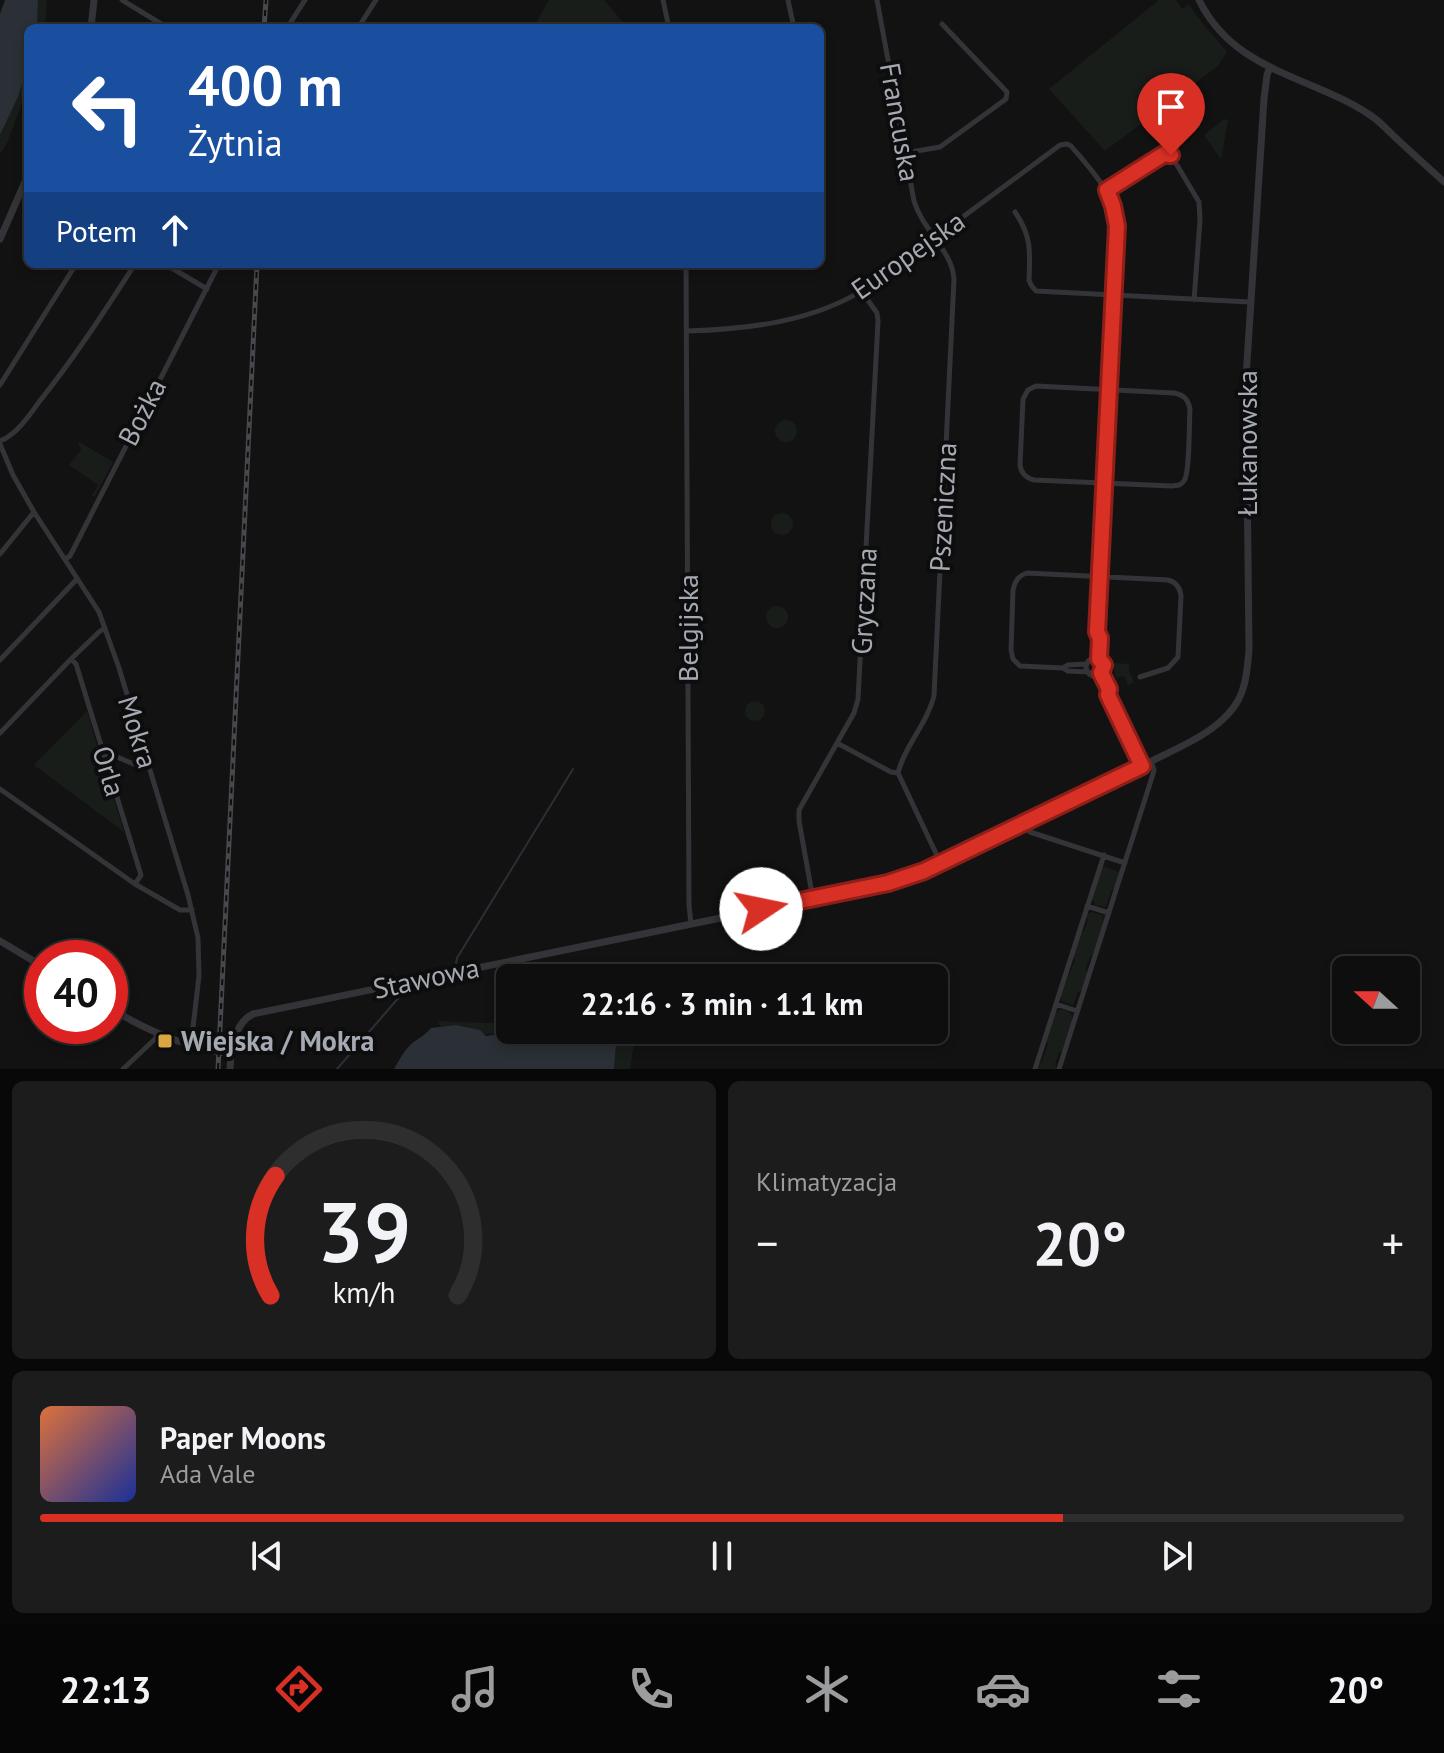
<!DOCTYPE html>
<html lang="pl">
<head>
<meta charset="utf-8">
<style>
	:root { --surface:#0e0e0e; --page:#1c1c1c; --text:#f1f3f6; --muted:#9b9c9e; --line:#2e2e2e; --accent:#d93025 }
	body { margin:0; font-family:"PT Sans",sans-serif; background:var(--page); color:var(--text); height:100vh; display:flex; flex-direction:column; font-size:30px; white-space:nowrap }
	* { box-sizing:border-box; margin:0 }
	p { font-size:26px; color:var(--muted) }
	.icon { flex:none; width:44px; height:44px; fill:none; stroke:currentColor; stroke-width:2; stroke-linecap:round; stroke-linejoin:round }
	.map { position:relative; height:1069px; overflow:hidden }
	.details { display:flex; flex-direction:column; gap:12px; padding:12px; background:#080808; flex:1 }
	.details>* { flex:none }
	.top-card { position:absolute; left:24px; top:24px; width:800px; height:244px; border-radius:12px; box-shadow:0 4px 12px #0003,0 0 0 2px var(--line); background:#1a4fa0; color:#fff; overflow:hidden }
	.needle { width:52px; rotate:291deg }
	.controls { position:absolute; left:1332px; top:956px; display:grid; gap:16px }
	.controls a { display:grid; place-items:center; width:88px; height:88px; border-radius:12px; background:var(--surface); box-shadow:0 4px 12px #0003,0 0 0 2px var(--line); font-size:40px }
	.speed { position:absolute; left:24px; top:940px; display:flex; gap:16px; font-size:40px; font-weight:700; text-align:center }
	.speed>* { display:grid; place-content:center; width:104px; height:104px; border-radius:50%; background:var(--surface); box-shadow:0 4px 12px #0003,0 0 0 2px var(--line); line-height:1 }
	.speed .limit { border:12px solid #d22; background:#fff; color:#111 }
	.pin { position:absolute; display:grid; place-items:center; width:68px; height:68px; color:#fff; margin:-82px -34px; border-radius:50% 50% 50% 0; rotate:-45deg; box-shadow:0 0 8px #0007 }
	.pin .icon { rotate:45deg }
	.me { position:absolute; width:88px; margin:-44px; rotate:79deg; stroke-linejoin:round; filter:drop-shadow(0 0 6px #0008) }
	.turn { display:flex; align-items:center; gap:28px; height:168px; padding:0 32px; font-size:36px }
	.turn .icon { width:104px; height:104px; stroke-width:2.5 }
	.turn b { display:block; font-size:56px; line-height:68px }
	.then { display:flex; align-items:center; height:76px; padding:0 32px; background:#0003; gap:16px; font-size:30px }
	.big { font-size:60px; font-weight:700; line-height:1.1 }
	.details .card { flex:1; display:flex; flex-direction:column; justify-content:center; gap:12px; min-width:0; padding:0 28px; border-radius:12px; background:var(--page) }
	.details .dial { align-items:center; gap:0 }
	.dial svg { height:208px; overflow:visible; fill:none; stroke:var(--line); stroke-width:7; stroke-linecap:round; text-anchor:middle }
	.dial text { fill:var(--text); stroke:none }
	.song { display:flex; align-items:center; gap:24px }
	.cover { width:96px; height:96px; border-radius:12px; background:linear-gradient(135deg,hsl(20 70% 55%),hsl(230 70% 35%)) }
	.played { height:8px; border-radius:4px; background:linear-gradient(90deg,var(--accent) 75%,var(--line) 75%) }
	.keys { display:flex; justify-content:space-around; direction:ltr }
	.heat { display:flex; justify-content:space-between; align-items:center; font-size:44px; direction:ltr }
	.details .tiles { flex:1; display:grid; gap:12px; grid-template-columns:1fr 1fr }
	.card:last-child { grid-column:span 2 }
	.trip { position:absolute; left:496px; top:964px; width:452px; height:80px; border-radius:12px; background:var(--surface); box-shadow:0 4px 12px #0003,0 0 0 2px var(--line); font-weight:700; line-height:80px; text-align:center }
	.dock { display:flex; height:128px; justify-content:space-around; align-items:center; background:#060606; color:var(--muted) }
	.dock .icon { width:56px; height:56px }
	.dock .selected { color:var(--accent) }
	.dock b { font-size:36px; color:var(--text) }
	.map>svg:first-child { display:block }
	.green { fill:#191d1a }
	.water { fill:#2a3035 }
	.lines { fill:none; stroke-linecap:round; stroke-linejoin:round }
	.stream { stroke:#2a3035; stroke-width:2 }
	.minor { stroke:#343438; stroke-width:5 }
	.tertiary { stroke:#343438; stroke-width:7 }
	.rail-casing { stroke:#47484c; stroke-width:5 }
	.rail { stroke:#0d0d0e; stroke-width:2; stroke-dasharray:6; stroke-linecap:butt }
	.route-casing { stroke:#8d1f18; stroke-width:20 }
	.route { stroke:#d93025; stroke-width:14 }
	.poi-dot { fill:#daa743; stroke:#0d0d0e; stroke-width:3 }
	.labels { text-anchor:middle; stroke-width:8; stroke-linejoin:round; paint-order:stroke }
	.street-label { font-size:28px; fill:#a5a9b2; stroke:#0d0d0e }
	.poi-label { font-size:28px; font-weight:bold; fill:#a5a9b2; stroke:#0d0d0e; text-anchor:start }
</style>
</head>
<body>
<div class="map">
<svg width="1444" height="1069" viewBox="0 0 1444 1069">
	<rect width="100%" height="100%" fill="#121213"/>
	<path class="green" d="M38,0H47L45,28H37Z
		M549,0H604L628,28H533Z
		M1159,0H1176L1182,9L1189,4L1196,15L1227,52L1218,66L1105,151L1049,89Z
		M28,65V87L8,141L0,154V135L18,97Z
		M1224,119L1228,120L1221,159L1204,135Z
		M775 431a11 11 0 1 1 22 0a11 11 0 1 1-22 0Z
		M78,441L113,462L95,496H92L98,485L69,465L81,450Z
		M771 524a11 11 0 1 1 22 0a11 11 0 1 1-22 0Z
		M766 617a11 11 0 1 1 22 0a11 11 0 1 1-22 0Z
		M1112,663L1129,664V671L1134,682L1128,685L1124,676L1116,678Z
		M745 711a10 10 0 1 1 20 0a10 10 0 1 1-20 0Z
		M87,711L111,796L114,799L124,832L34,765Z
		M1104,866L1120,873L1114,889L1111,891L1106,907L1095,905L1092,899L1102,867Z
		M1092,912L1102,915L1104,920L1093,955L1090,957L1086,968L1088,972L1082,990L1078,992L1073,1005L1063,1002L1060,996L1075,960L1073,957L1081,932L1084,931L1088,920L1086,915Z
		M1061,1009L1069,1012L1073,1018L1062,1051L1059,1053L1055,1064L1057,1069H1037L1038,1064L1042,1062L1048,1044L1046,1041L1055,1013Z
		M437,1021L487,1023L510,1021V1029C479,1042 481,1027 455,1025C451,1025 446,1026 441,1027Z
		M622,1030H632L634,1042L630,1069H614L616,1044Z"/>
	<path class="water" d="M5,0H38L37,28H28V65L18,97L0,135V14Z
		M456,1025L480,1030L486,1036L500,1034L510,1029L523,1034L541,1030H622L616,1044L614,1069H394C400,1059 405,1048 415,1041C421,1037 426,1034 431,1028Z"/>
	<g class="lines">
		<path class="stream" d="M456,963L457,958L573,769
			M337,1069L407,988"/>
		<path class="minor" d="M122,0L168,28
			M663,0L669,28
			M788,0L794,28
			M877,0L914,201C923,231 952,250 954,279L934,696C927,724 905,745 898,773
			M287,28L305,0
			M358,28L376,0
			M905,153L940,147L1006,99L1007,92L942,24
			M820,167L823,183
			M1107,190L1164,154L1171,155L1199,202L1200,220L1194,300
			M1015,212C1032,237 1030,252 1029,280L1031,285L1036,291L1250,302
			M165,264L207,289
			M686,264L689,905L691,924
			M687,331C749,329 814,322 868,287L1060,145L1067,144L1071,146C1092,171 1113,191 1117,226L1097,632L1094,640L1092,658
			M0,385L73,269
			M1036,386L1174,393C1184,395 1188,399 1190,409C1189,422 1190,473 1184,481C1180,486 1178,485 1172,486L1034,480C1026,478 1021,473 1020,465L1023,399L1028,390Z
			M0,441C16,435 29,416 39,402C75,357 104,312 135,264
			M0,444L13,475L34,512L99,612L119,668L188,895L198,938L199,976L192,1036L190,1045
			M0,554L34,512
			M65,559L70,556L219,264
			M1098,633L1100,638L1099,659
			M1086 667a9 9 0 1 1 18 0a9 9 0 1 1-18 0Z
			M71,659L76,664L141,875L135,884
			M0,660L77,579
			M1063,668L1068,665L1087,664
			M1089,672L1068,671L1063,668L1020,666L1013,659L1011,650L1013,590C1015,581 1018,576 1027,573L1168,580C1177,582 1180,588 1181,596L1178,657L1168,668L1140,677
			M1101,673L1109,689L1108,695
			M1095,676L1103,692L1108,695L1142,766
			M0,733L71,659L99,632L105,628
			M837,743L891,772L898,773L941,864
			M103,751L143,768L148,766
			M0,789L135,884L180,910H192
			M1024,823L1030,832L1125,863
			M813,899L799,821V810L854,713L858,699L878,321L877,313L862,292
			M1087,906L1109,913
			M1056,1004L1077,1011
			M123,1069L155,1039L158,1033
			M1035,1069L1104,855
			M1059,1069L1153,774L1154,770L1151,761"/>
		<path class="tertiary" d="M1199,0C1234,72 1310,75 1370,115C1381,122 1389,132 1398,140C1413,154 1429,168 1444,182
			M91,28L94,0
			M0,239L28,175
			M0,941L42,966
			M110,1008C147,1031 188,1048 231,1054
			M230,1069C231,1050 234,1023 253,1014L813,899L888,883L941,864C1009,831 1078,799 1146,764C1174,749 1208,737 1229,713C1246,695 1247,672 1249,650L1246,378L1264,99L1267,75L1270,67"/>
		<defs>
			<path id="rail" d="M264,28L266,0
				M218,1069L257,264"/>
		</defs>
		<use href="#rail" class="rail-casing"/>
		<use href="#rail" class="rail"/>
	</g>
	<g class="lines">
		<defs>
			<path id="route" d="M761,909L888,883L924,871L1142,766L1108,695L1109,689L1101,673L1104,665L1099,659L1100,638L1097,632L1117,226L1113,206L1107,190L1164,154L1171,155"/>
		</defs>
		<use href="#route" class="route-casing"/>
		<use href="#route" class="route"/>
	</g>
	<rect class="poi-dot" x="157" y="1033" width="16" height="16" rx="4"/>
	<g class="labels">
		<g class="street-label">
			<text transform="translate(900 122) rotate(80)" y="10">Francuska</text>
			<text transform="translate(908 255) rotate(-35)" y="10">Europejska</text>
			<text transform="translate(142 412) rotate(-63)" y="10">Bożka</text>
			<text transform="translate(1247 443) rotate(-90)" y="10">Łukanowska</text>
			<text transform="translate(943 507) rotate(-87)" y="10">Pszeniczna</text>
			<text transform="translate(864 601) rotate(-87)" y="10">Gryczana</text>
			<text transform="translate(688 628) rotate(-90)" y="10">Belgijska</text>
			<text transform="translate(138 732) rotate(73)" y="10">Mokra</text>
			<text transform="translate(109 771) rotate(73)" y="10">Orla</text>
			<text transform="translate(426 978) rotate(-12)" y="10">Stawowa</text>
		</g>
		<g class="poi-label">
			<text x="181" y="1051">Wiejska / Mokra</text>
		</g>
	</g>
</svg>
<div class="controls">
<a><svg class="needle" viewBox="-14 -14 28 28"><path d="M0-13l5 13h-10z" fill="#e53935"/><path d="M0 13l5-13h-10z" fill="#9b9c9e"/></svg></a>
</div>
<div class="speed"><div class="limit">40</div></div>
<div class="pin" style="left:1171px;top:155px;background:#d93025"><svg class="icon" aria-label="arrive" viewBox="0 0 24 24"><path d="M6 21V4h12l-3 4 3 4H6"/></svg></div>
<svg class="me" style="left:761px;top:909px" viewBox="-20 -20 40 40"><circle r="19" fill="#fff"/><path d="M0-13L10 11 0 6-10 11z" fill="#d93025"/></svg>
<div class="trip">22:16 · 3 min · 1.1 km</div>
<div class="top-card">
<div class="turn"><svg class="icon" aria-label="left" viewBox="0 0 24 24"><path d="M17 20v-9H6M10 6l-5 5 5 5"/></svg><div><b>400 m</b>Żytnia</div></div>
<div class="then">Potem<svg class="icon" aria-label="ahead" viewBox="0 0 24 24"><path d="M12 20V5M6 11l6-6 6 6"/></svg></div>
</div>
</div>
<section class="details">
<div class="tiles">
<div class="card dial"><svg viewBox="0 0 100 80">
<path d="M14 69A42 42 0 1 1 86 69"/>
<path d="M14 69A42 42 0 0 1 16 23" stroke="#d93025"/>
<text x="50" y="56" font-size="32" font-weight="700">39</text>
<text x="50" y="72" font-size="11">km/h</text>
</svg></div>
<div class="card"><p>Klimatyzacja</p>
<div class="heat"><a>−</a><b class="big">20°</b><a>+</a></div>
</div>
<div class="card">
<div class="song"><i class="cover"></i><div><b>Paper Moons</b><p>Ada Vale</p></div></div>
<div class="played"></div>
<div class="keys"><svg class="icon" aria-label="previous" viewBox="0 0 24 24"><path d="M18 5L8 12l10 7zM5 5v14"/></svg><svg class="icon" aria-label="pause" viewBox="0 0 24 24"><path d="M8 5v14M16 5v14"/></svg><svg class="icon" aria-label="next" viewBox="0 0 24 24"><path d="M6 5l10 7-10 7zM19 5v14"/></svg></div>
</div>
</div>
</section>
<nav class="dock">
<b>22:13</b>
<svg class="icon selected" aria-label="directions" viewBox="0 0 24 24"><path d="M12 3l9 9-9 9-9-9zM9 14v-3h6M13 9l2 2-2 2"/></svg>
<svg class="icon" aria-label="music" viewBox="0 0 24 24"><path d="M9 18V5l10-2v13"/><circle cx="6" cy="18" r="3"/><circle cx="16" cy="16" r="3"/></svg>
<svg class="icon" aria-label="phone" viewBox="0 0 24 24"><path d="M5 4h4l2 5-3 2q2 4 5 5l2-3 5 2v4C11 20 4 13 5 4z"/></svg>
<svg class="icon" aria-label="climate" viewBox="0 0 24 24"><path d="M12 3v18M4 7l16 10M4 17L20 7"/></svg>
<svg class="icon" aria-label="car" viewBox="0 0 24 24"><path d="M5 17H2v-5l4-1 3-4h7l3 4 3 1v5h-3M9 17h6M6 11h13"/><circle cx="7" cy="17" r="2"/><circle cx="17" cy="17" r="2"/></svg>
<svg class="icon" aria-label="filters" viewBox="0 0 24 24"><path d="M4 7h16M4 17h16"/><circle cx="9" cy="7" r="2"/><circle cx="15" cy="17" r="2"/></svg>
<b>20°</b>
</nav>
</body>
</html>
